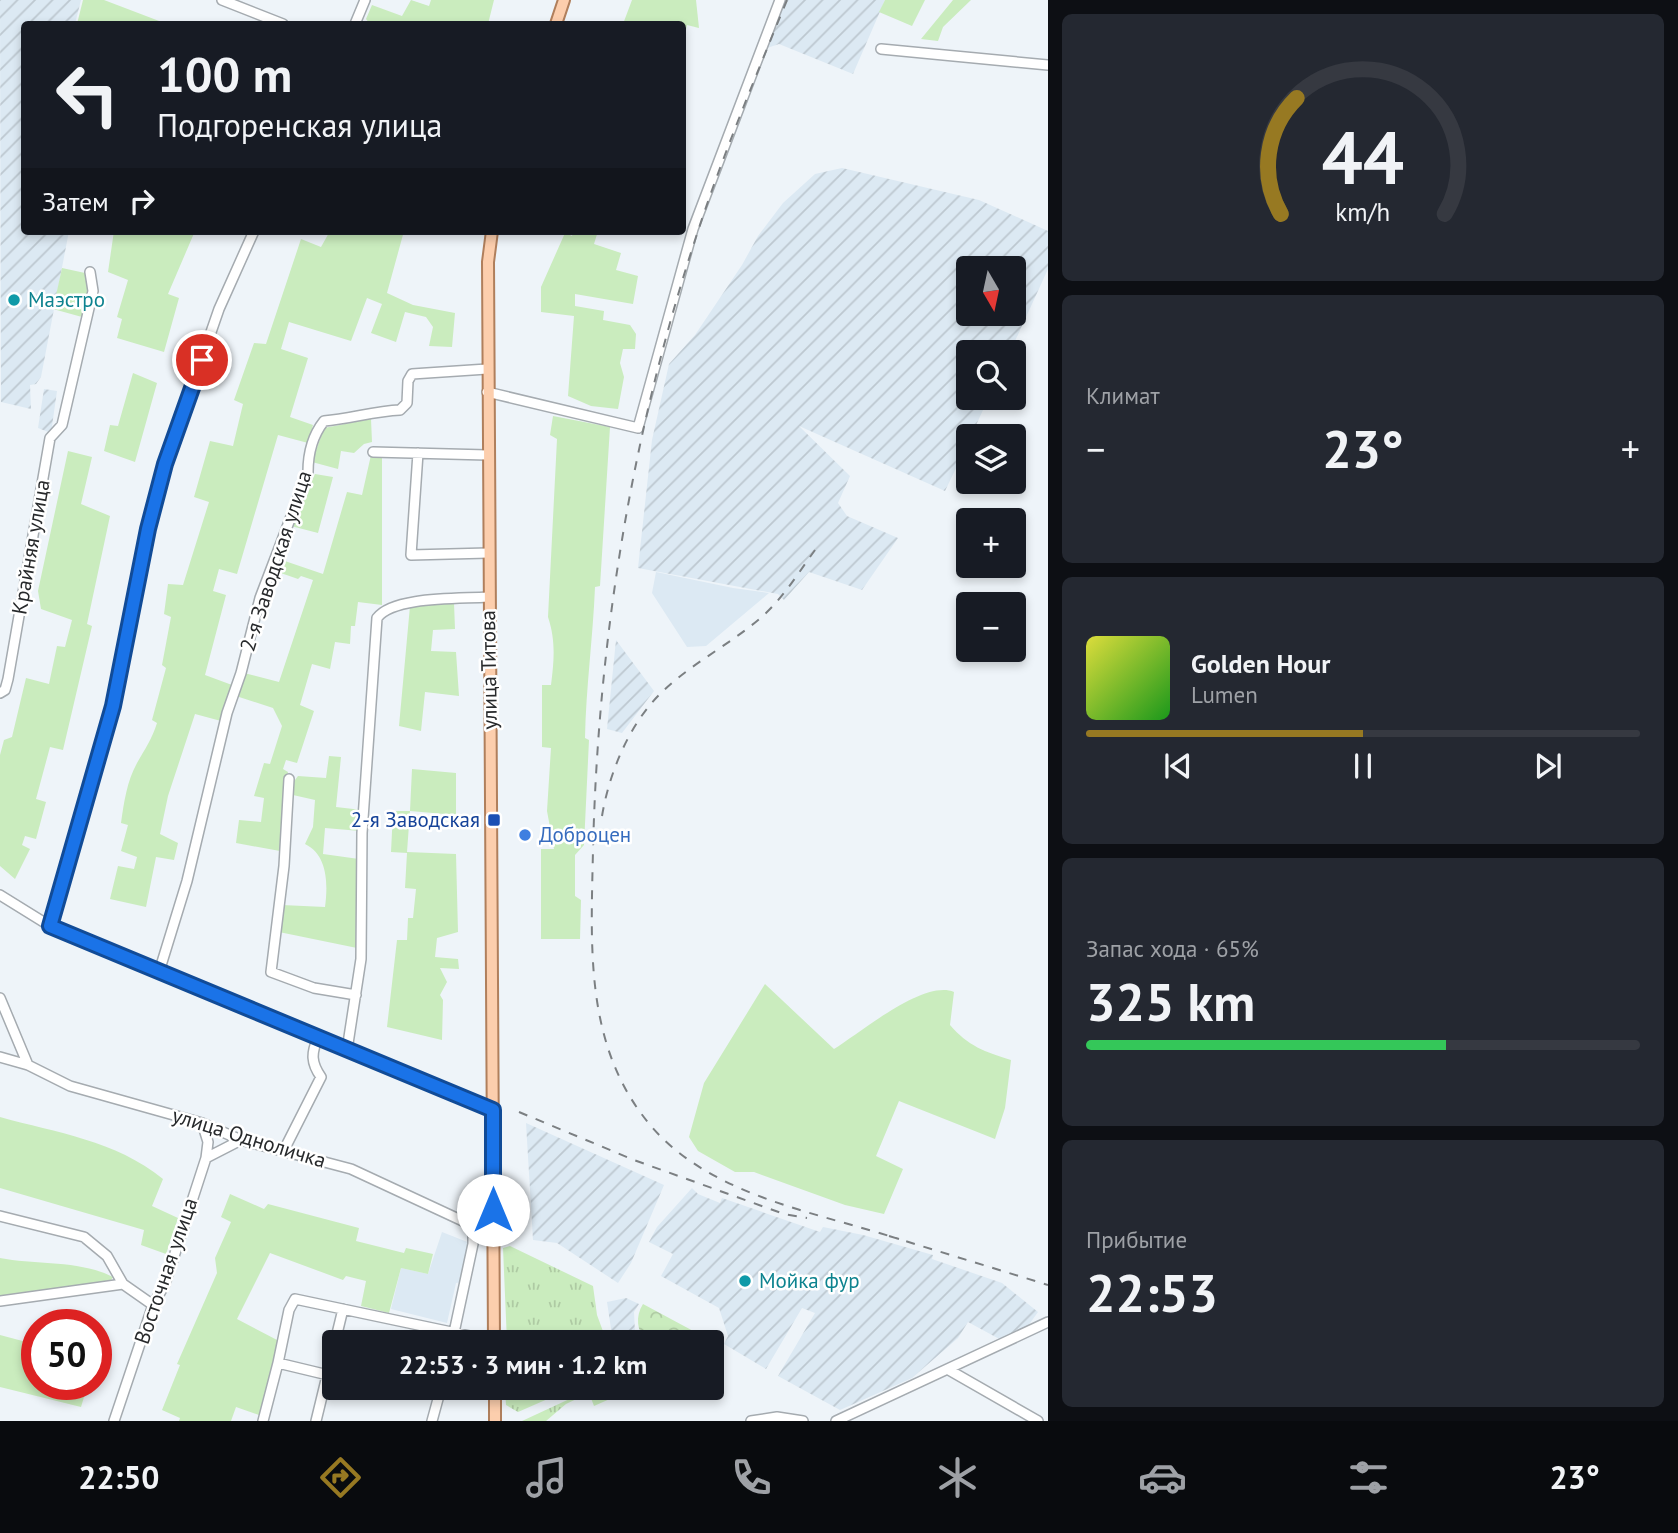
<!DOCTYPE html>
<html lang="ru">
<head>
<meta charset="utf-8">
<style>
	:root { --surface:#171b24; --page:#242831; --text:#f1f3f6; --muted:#9ea1a6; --line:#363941; --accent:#977922 }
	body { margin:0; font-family:"PT Sans",sans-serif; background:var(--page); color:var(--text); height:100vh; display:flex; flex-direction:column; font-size:26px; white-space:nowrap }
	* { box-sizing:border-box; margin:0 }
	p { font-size:23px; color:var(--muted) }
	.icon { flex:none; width:38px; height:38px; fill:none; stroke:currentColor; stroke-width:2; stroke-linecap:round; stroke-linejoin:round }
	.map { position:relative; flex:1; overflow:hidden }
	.panel { display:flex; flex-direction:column; gap:14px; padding:14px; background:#0d0f14; width:630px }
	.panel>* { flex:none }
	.guide { position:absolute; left:21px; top:21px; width:665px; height:214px; border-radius:7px; box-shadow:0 4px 10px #0003; background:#171b24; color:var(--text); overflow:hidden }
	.needle { width:46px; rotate:171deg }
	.controls { position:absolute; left:956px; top:256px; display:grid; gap:14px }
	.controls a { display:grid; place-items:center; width:70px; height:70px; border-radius:7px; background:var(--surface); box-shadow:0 4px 10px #0003; font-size:35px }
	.speed { position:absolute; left:21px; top:1309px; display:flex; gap:14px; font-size:35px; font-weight:700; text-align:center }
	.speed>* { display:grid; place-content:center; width:91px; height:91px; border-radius:50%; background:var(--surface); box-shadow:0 4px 10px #0003; line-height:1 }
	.speed .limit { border:10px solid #d22; background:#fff; color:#111 }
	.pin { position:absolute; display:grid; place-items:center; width:60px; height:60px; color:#fff; margin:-30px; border:4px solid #fff; border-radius:50%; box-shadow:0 2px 7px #0007 }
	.me { position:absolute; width:77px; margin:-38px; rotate:0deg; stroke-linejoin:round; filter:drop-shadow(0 0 5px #0008) }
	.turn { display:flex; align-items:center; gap:24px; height:147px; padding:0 21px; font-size:32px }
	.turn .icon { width:91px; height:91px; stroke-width:2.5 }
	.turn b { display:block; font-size:49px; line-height:60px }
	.then { display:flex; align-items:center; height:66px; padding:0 21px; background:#0003; gap:14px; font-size:26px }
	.big { font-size:52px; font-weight:600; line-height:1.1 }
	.panel .tile { flex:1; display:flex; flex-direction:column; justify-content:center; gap:10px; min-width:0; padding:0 24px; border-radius:10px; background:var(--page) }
	.panel .dial { align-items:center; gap:0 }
	.dial svg { height:182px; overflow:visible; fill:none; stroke:var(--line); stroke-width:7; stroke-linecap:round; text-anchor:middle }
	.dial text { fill:var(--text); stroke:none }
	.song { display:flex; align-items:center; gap:21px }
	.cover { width:84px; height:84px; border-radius:10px; background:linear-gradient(135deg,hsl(60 70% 55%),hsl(120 70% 35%)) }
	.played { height:7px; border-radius:4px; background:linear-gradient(90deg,var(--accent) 50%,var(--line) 50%) }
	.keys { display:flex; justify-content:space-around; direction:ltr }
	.heat { display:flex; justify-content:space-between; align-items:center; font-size:38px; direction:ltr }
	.charge { height:10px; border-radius:5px; background:linear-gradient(90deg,#34c759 65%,var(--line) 0) }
	.trip { position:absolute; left:322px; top:1330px; width:402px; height:70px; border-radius:7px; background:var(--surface); box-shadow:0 4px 10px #0003; font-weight:600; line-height:70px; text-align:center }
	.dock { display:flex; height:112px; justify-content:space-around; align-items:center; background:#090b0e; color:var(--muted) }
	.dock .icon { width:49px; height:49px }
	.dock .selected { color:var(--accent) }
	.dock b { font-size:32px; color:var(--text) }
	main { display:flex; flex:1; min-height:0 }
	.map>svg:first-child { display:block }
	.built { fill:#dce9f3 }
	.industrial { fill:url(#industrial-furrows); fill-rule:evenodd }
	.grass { fill:url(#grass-tufts) }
	.forest { fill:url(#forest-crowns) }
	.garden { fill:#caecbe }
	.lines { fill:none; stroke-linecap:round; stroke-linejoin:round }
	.minor-casing { stroke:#a5abb0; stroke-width:12 }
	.major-casing { stroke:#b07f5c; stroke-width:14 }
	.minor { stroke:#fff; stroke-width:9 }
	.major { stroke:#fccead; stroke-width:10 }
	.rail { stroke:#7b7f82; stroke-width:2; stroke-dasharray:9 9; stroke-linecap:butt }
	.route-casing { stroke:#114b97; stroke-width:18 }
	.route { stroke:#1a73e8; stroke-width:12 }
	.culture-dot { fill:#0f9aa8; stroke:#fff; stroke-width:2.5 }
	.transit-dot { fill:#1a4fb4; stroke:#fff; stroke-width:2.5 }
	.shop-dot { fill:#3f7fe0; stroke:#fff; stroke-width:2.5 }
	.labels { text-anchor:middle; stroke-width:5; stroke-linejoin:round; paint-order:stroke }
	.culture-label { font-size:21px; fill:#0d838f; stroke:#fff; text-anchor:start }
	.street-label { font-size:21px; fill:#27292b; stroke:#fff }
	.transit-label { font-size:21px; fill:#164399; stroke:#fff; text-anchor:end }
	.shop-label { font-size:21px; fill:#366cbe; stroke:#fff; text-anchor:start }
</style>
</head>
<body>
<main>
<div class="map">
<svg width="1048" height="1421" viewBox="0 0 1048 1421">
	<defs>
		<pattern id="industrial-furrows" width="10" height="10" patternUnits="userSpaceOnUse" patternTransform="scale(1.75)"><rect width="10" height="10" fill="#dce9f3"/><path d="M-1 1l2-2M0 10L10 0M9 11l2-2" fill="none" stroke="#bdc8d0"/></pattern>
		<pattern id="grass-tufts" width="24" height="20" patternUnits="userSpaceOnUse" patternTransform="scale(1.75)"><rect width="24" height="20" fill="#caecbe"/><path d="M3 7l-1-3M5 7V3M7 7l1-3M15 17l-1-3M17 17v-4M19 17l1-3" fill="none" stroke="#aecaa3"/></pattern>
		<pattern id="forest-crowns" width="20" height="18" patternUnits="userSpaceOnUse" patternTransform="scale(1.75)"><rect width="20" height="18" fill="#caecbe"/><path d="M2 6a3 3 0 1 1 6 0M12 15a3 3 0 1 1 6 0" fill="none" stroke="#aecaa3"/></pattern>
	</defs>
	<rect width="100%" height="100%" fill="#eef4f9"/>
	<path class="built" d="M656,572L733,588L769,593L706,646L687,647L652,593Z
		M442,1232L470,1243L462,1282L456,1283L447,1323L391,1309L401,1268L428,1274Z"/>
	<path class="industrial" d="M0,0H81L75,24H24V231H69L41,377L36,384L30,385L31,409L1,402Z
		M784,0H885L853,74L779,44L764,49Z
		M842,168L979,200L1048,231V269L1010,352H968V397H989L971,436H968V443L945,491L799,426L850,476L838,503L847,516L898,538L862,590L809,572L784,600L778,594L638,568L652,440L669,364L695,335L742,265L758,236L783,203L815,174ZM968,268H1013V313H968Z
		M44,389L57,391L51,433L38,428Z
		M616,640L654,691L622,733L607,729Z
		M526,1123L664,1185L631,1263L618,1283L557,1243L533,1240Z
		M692,1188L698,1194L720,1203L722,1198L820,1232L823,1227L863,1235L933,1255L932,1259L1002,1283L1038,1312L1028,1326L1003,1341L968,1322L958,1338L912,1378L840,1410L778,1376L815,1313L802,1308L766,1369L724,1344L728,1336L719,1308L661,1276L673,1254L649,1242L657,1227Z
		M626,1298L639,1304L634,1312L635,1333L643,1342H613L607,1302Z"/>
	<path class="grass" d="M510,1246L593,1286L597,1315L604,1334L580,1333L568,1342H507L503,1248Z
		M505,1388H556L550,1398L518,1412L506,1405Z
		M601,1388L612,1392V1398L594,1406L589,1393L566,1404L546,1421H522L591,1389L597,1400L602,1398Z"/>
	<path class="forest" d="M643,1304L710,1340L720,1341L721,1365L712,1375V1342H670L656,1336L646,1342C637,1330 635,1317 643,1304Z"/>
	<path class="garden" d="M83,0H104L167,24H77Z
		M411,0L429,6L431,0H494L488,24H370L366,19L372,5L402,16Z
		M632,0H696L699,28L687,25L683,44L682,24H623Z
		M885,0H925L912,26L879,12Z
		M953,0H971L943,27L938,41L921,39Z
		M114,231H195L168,294L179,298L164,352L117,338L122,319L117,317L128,280L108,272Z
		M330,231H404L387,293L413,305L455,313L452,347L429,346L433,327L426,317L405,312L396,342L371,333L382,304L367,298L351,341L289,322L281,349L308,358L290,417L313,425L308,443L278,435L237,574L219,569L213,591L226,595L205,675L232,685L221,721L195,714L168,796L160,834L178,843L174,860L156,857L146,907L110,899L118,866L134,869L137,857L121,851L128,825L121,823C124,802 127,781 137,763C145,749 152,739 157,723L152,720L166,668L162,665L171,617L164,614L168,584L183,585L209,502L194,497L210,441L233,446L243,404L234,400L254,343L266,344L301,239L321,247Z
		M574,231H598L594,244L621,253L616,270L638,276L633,304L575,294V306L604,311L603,320L630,325L636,334L635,349H623L620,363L624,377L618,409L591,406L568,396L574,316L541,312V287L565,233L572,236Z
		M62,268L85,273L90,290L82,317L53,309Z
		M133,373L157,383L135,462L104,451L110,425L118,426Z
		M553,416L610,427L600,586L595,587C593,637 586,687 585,738L589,740L584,845L575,855V896L581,900L580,939H541V849H554L547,811L551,748L542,747V685H551C554,661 556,641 548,617L557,439L550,435Z
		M371,419L372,442L364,444L354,453L341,451L338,469L312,462L324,428Z
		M68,451L92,457L81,504L110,516L87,624L92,626L63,750L50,747L36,799L46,802L36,839L25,836L22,845L30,849L15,879L0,866V755L4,740L12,737L26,678L49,684L57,646L65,647L72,620L41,609L38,591Z
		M371,455L382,456V605L358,602L355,626H351L350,644L335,642L330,669L312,664L300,705L314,711L297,763L286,760L283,769L288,772L280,851L236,843L239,820L261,822L264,798L254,796L264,763L270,764L282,726L273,708L236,696L244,673L279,682L313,580L301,576L298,579L275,571L279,559L323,574L347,492L362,495Z
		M315,474L333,477L318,533L291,526Z
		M454,603L455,629L433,630L431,651L456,652L459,696L425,692L421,731L399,726L410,606Z
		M329,756L341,757L336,807L362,810L360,831L325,828L323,854L359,859L357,948L279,932L282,905L325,907C328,885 328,855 305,844L313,827L315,800L293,795L292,784L298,776L326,778Z
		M412,769L456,773V815L410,811L407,852L456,854L458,932L437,938L435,957L458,959L459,969L440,968L447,982L440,995L443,1000L442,1040L387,1027L397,940H407L408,918H413L416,889L405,888L407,853L391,852L393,811H410Z
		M765,984L834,1049C860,1033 924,979 954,992L950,1025C968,1046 985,1052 1011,1060L1005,1108L995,1139L899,1101L876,1156L903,1169L884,1214L845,1205L754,1172H735L698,1151L689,1137L704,1083Z
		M0,1117C57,1133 115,1140 163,1179L152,1206L178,1218L166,1254L141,1245L144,1230L0,1188Z
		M230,1194L264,1209L268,1204L359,1228L356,1241L404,1253L406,1248L433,1254L428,1274L401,1268L389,1313L361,1306L366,1281L346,1276L343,1280L270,1253L237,1319L279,1341L259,1415L236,1407L231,1421H179L180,1418L162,1410L180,1365L177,1364L217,1273L215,1258L231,1222L221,1217Z
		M0,1258C36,1265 80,1260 113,1277L110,1282L0,1296Z
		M33,1329L37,1331V1384H88L81,1407L0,1387V1335L30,1343Z"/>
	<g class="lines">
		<defs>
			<path id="minor" d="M222,0L283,24
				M355,24L365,0
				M881,49L1048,65
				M487,392L638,428L693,229L780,0
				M373,452L487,455
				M418,453L411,555L488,553
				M0,693L5,690L8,679L50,438L62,425L93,291L90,272
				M289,779L284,866L271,972L314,988L356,995
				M0,895L50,926L493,1110
				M50,926L113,706L148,529L165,465L219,309L254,231
				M159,972L187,881L227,713L241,673L260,598L308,472C308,454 313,435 324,421C350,419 374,411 400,410L407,403L408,381L412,374L487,369
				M0,998L28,1065
				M347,1050L361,959L362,833L377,618C393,596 460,599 487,597
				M0,1057L28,1065L70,1086L202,1123L241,1140L351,1169L493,1235
				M202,1123L208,1142L206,1158
				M284,1150L321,1077C311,1063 311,1053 318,1038
				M0,1216L84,1237L107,1256L123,1284L153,1305
				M0,1301L123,1284
				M335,1342L343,1309
				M452,1342L473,1244V1228
				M278,1363L289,1310L295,1299L494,1341
				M949,1370L1038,1421
				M114,1421L153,1305L165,1284L206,1158L241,1140
				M263,1421L278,1363L328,1375
				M316,1421L334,1347
				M432,1421L441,1388
				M751,1421L777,1417L803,1421
				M836,1421L1048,1322"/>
			<path id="major" d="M556,24L564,0
				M492,231L488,262L494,1342
				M495,1421V1388"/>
		</defs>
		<use href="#minor" class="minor-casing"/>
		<use href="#major" class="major-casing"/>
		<use href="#minor" class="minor"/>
		<use href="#major" class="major"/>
		<path class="rail" d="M787,0C755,78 722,157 696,237C631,436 598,641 593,850C591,947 584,1047 651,1126C711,1196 815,1212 899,1239
			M602,816C609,774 628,727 658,696C689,664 732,644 765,614C785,595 799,572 815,550
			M519,1112L634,1160L784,1214L807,1218
			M889,1236L1048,1285"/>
	</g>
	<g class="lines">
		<defs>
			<path id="route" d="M202,360L165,464L148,529L113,706L50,926L493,1110V1210"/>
		</defs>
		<use href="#route" class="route-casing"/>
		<use href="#route" class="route"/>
	</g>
	<g class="culture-dot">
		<circle cx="14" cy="300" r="7"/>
		<circle cx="745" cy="1281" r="7"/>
	</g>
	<rect class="transit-dot" x="487" y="813" width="14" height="14" rx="3.5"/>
	<circle class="shop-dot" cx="525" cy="835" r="7"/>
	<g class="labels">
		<g class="culture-label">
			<text x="28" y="307">Маэстро</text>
			<text x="759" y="1288">Мойка фур</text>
		</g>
		<g class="street-label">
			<text transform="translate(31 547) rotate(-80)" y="7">Крайняя улица</text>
			<text transform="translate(276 561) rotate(-72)" y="7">2-я Заводская улица</text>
			<text transform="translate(489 670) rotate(-91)" y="7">улица Титова</text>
			<text transform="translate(249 1138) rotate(17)" y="7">улица Одноличка</text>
			<text transform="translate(166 1271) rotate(-71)" y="7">Восточная улица</text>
		</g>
		<g class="transit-label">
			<text x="480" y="827">2-я Заводская</text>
		</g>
		<g class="shop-label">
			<text x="539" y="842">Доброцен</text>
		</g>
	</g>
</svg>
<div class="controls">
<a><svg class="needle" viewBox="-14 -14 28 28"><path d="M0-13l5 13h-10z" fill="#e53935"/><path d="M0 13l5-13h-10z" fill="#9ea1a6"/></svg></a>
<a><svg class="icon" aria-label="search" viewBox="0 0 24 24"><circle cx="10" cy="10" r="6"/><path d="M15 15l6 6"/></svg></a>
<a><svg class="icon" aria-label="layers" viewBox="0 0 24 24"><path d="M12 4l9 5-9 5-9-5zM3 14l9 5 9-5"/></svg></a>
<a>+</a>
<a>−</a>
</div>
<div class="speed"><div class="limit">50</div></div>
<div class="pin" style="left:202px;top:360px;background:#d93025"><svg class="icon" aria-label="arrive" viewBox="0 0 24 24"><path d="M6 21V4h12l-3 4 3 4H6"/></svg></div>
<svg class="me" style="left:493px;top:1210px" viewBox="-20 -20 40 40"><circle r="19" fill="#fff"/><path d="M0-13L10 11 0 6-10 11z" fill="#1a73e8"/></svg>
<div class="trip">22:53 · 3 мин · 1.2 km</div>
<div class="guide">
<div class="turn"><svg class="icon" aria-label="left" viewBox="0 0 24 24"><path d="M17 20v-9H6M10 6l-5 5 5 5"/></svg><div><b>100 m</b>Подгоренская улица</div></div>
<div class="then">Затем<svg class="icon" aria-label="right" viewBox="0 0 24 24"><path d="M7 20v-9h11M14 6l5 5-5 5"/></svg></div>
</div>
</div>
<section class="panel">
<div class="tile dial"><svg viewBox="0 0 100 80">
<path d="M14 69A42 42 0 1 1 86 69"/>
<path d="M14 69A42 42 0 0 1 21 18" stroke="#977922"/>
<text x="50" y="56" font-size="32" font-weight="700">44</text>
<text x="50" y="72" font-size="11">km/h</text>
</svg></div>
<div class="tile"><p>Климат</p>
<div class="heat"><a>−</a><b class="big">23°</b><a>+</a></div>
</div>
<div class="tile">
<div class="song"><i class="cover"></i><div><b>Golden Hour</b><p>Lumen</p></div></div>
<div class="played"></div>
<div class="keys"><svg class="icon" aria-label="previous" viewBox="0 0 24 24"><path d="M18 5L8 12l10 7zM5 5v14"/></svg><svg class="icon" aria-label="pause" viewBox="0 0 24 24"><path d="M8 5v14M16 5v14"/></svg><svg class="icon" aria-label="next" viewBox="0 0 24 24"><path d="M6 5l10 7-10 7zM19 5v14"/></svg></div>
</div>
<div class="tile"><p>Запас хода · 65%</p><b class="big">325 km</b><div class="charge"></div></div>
<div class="tile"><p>Прибытие</p><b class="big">22:53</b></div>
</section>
</main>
<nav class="dock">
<b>22:50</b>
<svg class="icon selected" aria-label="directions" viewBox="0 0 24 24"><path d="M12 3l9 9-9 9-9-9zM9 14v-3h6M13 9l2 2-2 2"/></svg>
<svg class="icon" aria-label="music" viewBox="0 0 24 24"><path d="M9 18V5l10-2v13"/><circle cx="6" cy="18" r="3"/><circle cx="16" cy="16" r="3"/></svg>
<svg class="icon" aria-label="phone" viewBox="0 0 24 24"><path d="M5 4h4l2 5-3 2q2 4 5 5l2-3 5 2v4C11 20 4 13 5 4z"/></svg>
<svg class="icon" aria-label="climate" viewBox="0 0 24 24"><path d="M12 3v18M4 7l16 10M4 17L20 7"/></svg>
<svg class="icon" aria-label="car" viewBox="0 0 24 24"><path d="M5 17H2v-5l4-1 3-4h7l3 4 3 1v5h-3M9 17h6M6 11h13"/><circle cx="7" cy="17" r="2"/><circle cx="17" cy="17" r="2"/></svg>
<svg class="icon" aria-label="filters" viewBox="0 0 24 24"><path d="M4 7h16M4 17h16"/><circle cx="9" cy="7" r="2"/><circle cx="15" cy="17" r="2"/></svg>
<b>23°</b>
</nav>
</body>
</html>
